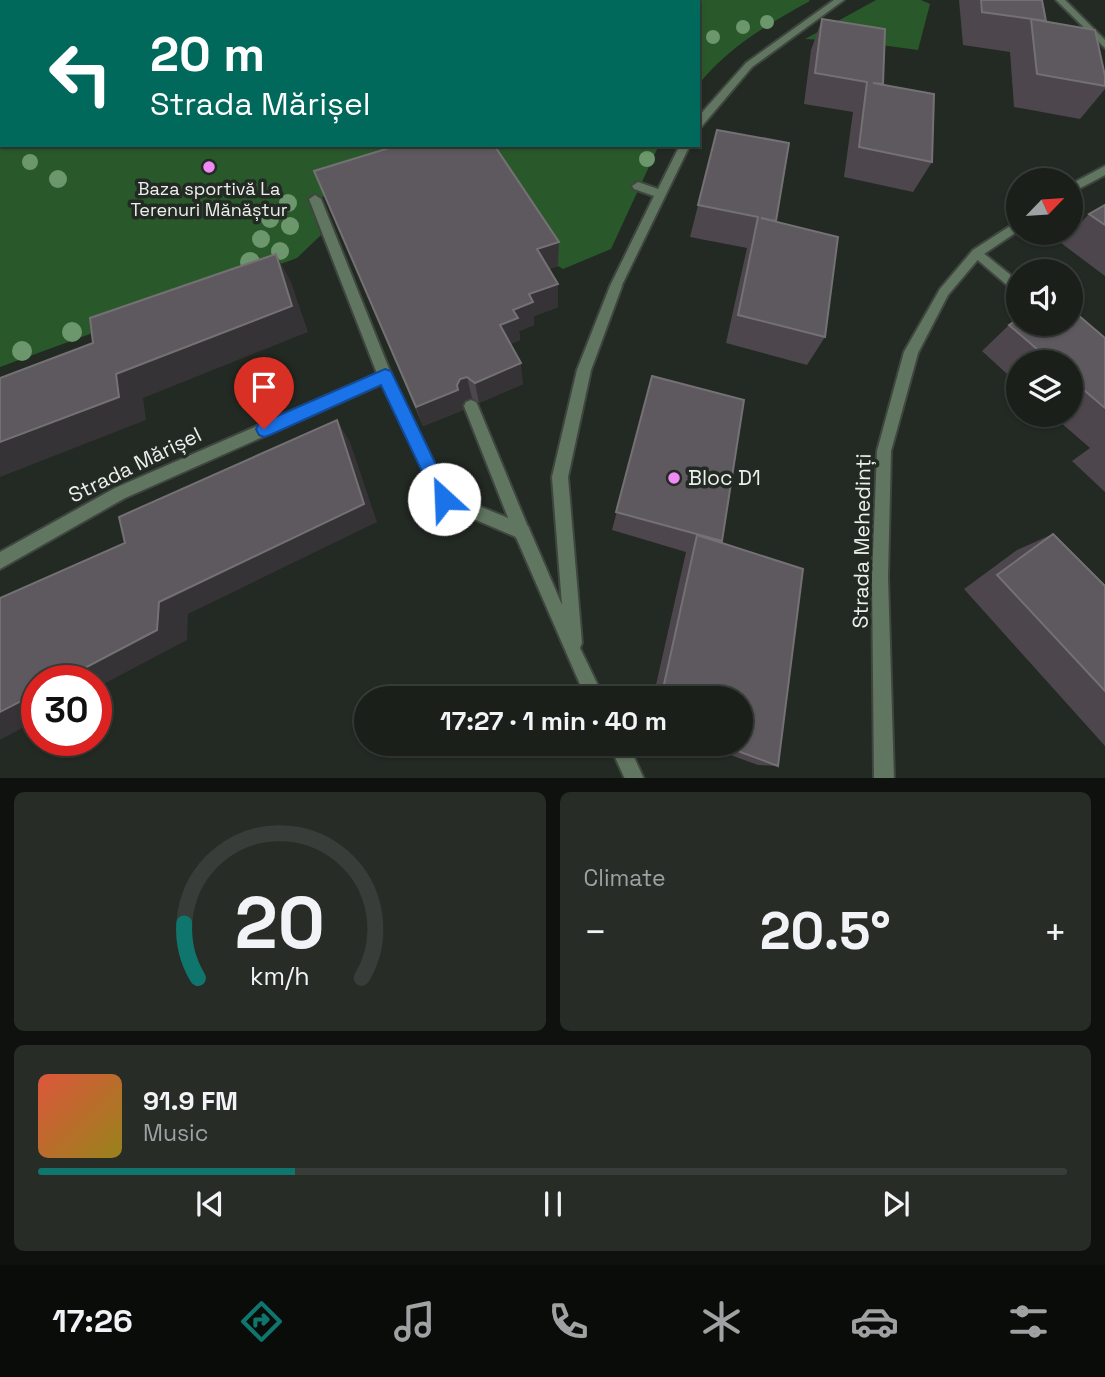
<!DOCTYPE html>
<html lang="en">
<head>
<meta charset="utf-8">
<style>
	:root { --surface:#1a1f1a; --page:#272c27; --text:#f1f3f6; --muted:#9fa2a2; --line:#383d39; --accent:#0f766e }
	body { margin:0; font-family:"Space Grotesk",sans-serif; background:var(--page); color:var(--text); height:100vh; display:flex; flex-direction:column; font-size:26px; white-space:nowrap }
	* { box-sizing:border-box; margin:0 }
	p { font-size:23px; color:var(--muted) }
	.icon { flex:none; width:38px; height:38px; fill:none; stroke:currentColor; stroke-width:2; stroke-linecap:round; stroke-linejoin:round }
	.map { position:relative; height:778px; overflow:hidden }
	.panel { display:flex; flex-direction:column; gap:14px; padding:14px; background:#0e110e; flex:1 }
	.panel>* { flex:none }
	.hud { position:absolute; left:0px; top:0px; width:700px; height:147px; box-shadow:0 2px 5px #0004,0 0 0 2px var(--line); background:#00695c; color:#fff; overflow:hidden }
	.needle { width:46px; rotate:65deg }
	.fabs { position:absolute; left:1006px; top:168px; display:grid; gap:14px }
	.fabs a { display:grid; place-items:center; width:77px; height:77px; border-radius:50%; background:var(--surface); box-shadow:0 2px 5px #0004,0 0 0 2px var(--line); font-size:35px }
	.speed { position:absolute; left:21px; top:665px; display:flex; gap:14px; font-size:35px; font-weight:700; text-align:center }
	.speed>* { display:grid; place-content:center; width:91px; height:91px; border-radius:50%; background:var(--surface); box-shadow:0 2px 5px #0004,0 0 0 2px var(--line); line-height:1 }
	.speed .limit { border:10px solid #d22; background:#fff; color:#111 }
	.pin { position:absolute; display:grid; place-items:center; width:60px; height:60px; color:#fff; margin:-72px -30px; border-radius:50% 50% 50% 0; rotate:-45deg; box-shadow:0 0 7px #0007 }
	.pin .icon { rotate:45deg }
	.me { position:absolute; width:77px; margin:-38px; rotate:335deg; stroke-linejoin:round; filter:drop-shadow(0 0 5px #0008) }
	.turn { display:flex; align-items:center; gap:24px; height:147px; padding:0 35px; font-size:32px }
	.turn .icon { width:91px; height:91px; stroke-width:2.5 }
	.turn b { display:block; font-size:49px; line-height:60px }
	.big { font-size:52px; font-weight:800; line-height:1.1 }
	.panel .card { flex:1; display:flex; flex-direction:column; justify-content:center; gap:10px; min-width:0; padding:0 24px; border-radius:10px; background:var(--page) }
	.panel .dial { align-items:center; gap:0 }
	.dial svg { height:182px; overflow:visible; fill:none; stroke:var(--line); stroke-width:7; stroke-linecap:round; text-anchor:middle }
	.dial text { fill:var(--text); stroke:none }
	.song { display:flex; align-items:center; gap:21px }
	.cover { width:84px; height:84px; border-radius:10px; background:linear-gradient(135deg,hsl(10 70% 55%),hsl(50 70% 35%)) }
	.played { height:7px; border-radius:4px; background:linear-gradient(90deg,var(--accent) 25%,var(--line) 25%) }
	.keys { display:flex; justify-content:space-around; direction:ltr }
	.heat { display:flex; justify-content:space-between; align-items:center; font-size:38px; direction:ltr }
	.panel .tiles { flex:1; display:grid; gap:14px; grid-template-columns:1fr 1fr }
	.card:last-child { grid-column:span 2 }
	.trip { position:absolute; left:354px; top:686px; width:399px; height:70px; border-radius:35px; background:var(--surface); box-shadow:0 2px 5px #0004,0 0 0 2px var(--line); font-weight:800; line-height:70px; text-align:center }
	.tab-bar { display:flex; height:112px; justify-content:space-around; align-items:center; background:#0a0c0a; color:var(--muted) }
	.tab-bar .icon { width:49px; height:49px }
	.tab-bar .selected { color:var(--accent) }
	.tab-bar b { font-size:32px; color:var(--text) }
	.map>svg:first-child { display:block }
	.green { fill:#29592b }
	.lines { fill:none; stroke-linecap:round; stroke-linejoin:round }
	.service-casing { stroke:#3f453f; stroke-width:4 }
	.minor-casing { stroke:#3f453f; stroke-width:4 }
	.tertiary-casing { stroke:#3f453f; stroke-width:4 }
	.service { fill:#617660; fill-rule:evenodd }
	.minor { fill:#617660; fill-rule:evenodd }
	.tertiary { fill:#617660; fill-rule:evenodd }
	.tree { fill:#6c966b }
	.wall { fill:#4d474d }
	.shaded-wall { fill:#353335 }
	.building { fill:#5e595e; stroke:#747174; stroke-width:2 }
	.route { fill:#1a73e8; stroke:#114b97; stroke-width:2 }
	.poi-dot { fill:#f18af4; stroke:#232923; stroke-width:2.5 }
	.labels { text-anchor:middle; stroke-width:7; stroke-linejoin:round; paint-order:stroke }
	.far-poi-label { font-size:18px; fill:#ecf0ec; stroke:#232923 }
	.street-label { font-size:21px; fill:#ecf0ec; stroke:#232923 }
	.poi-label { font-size:21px; fill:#ecf0ec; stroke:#232923; text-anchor:start }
</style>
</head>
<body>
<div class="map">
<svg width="1105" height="779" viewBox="0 0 1105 779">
	<rect width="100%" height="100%" fill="#232923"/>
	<path class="green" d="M0,0H809L810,1C768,24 728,47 698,85V2H2V145H659L611,249L563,269L558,266L481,147L309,201L321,235L297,258L0,367Z
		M876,0H921L930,4L918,50L859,42L805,39Z"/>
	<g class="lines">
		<defs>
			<path id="service" d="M834,0H844L752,67L702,126L698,127V117L746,63Z
				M1056,0H1065L1105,40V48Z
				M680,145H690L620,289H612L610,286L654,196L634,189L632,186L638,182L658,189Z
				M315,195L321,199L392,376L390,380H380L378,376L309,199Z
				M977,248L1018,281V293L1014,291L973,256L971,253Z
				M471,400L476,402L478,406L530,532L528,538L522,540L516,538L464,406L466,402Z"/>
			<path id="minor" d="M616,281L622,286L591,370L568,477L582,643L580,648L604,698H586L516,537L439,504L382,384L125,498L0,569V552L115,488L385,370L390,372L449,494L528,526L562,605L552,477L577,370L610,286Z
				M609,744H628L644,779H625Z"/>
			<path id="tertiary" d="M1105,166V175L1071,193V184Z
				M1018,221V231L981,256L948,295L918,353L891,451L888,577L894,779H874L872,577L877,451L904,352L940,289L973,250Z"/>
		</defs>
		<use href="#service" class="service-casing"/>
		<use href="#minor" class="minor-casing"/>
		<use href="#tertiary" class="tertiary-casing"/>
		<use href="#service" class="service"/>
		<use href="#minor" class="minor"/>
		<use href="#tertiary" class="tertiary"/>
	</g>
	<g class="tree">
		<circle cx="767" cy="22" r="7"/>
		<circle cx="743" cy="27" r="7"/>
		<circle cx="713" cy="37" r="7"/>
		<circle cx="647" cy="159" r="8"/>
		<circle cx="30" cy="162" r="8"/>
		<circle cx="58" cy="179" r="9"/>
		<circle cx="288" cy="203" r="9"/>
		<circle cx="270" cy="219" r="9"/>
		<circle cx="290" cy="226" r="9"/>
		<circle cx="261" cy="239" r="9"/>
		<circle cx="280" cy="251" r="9"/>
		<circle cx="250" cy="262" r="10"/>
		<circle cx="72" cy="332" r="10"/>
		<circle cx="22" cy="351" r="10"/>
	</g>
	<path class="wall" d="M959,0H1042L1046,21L1105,76V89L1080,119L1014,107L1010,52L963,45Z
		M822,19L932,162L913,192L844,177L853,112L804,104L811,50Z
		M717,130L776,222L825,337L807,365L726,343L747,248L690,237Z
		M314,171L559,242L558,266L549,269L558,284V307L534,316V325L519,331L520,340L510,344L523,384L479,403L472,398L465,400L462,405L463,410L423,426Z
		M1105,205V276L1061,243L1089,214Z
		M1009,325L1105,338V492L1072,461L1090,448L1052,415H1071V362H1018V384L982,351Z
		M652,376L722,541L721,542L778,766L758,765L700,744H740V698H653L686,552L612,530Z
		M1053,534L1105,586V746L964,589L1017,550Z"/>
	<path class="shaded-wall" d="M559,242L558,266L537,273V249Z
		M276,254L291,282L308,332L143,398L146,420L0,477V442L116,374Z
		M558,284V307L534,316V325L519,331L520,340L502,347L500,325L529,294Z
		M521,363L523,384L479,403L475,383Z
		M467,377L472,398L465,400L462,405L463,410L423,426L416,407L457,385L460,379Z
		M337,420L350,442L377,522L188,614L187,640L96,688V681H60L159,602Z
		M37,693V720L0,740V712Z"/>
	<path class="building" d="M981,0H1042L1046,21L982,12Z
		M822,19L885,29L883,84L873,83L934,94L932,162L859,147L867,82L815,73Z
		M1031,19L1095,30L1105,76V86L1037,74Z
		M717,130L789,143L776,221L761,218L838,237L825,337L738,315L758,217L698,205Z
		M399,145H494L559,242L537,249L558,284L529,294L533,302L513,310L518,318L500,325L521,363L475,383L467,377L460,379L457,385L458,390L416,407L314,171Z
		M1105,205V225L1089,214Z
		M276,254L292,306L116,374L119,397L0,442V378L93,343L90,318Z
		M1071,309L1105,338V408L1071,379V362H1052L1009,325L1018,319V324H1071Z
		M652,376L744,400L722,541L616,512Z
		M337,420L364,504L159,602L157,630L60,681H37V693L0,712V598L125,543L119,517Z
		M1053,534L1105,586V691L997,575Z
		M697,535L803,569L778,766L719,744H740V698H661Z"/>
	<path class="route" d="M385,369L391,371L450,494L453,499L450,505L444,508L438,505L381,385L270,435L264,437L259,435L256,429L259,424Z"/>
	<g class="poi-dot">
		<circle cx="209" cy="167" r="7"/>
		<circle cx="674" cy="478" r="7"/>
	</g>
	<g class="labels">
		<g class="far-poi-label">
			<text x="209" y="195">Baza sportivă La<tspan x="209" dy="21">Terenuri Mănăștur</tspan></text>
		</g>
		<g class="street-label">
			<text transform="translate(135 465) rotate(-26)" y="7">Strada Mărișel</text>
			<text transform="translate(862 541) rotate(-89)" y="7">Strada Mehedinți</text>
		</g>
		<g class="poi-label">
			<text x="688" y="485">Bloc D1</text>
		</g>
	</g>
</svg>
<div class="fabs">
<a><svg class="needle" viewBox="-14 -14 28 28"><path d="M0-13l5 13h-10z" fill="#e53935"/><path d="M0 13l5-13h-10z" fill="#9fa2a2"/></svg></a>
<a><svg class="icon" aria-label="sound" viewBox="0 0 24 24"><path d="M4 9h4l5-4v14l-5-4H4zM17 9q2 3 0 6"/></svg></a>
<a><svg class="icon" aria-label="layers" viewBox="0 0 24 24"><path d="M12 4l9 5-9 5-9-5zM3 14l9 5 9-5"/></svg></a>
</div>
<div class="speed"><div class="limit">30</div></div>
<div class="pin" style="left:264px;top:429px;background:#d93025"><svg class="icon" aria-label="arrive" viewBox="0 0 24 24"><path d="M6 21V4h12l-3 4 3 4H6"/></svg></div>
<svg class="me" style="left:444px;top:499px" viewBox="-20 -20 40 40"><circle r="19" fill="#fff"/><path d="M0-13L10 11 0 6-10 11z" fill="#1a73e8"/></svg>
<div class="trip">17:27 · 1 min · 40 m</div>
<div class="hud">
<div class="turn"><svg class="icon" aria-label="left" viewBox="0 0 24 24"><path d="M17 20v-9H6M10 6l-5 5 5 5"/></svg><div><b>20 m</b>Strada Mărișel</div></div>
</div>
</div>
<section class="panel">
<div class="tiles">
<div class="card dial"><svg viewBox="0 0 100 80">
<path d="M14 69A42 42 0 1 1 86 69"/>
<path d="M14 69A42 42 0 0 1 8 45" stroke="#0f766e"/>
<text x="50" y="56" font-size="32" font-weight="700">20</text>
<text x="50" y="72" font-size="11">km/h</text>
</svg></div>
<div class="card"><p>Climate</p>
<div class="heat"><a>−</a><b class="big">20.5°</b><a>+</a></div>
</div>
<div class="card">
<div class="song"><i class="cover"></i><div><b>91.9 FM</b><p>Music</p></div></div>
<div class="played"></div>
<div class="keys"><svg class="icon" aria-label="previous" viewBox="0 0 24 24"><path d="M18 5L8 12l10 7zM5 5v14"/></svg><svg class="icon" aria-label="pause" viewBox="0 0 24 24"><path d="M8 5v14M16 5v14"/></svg><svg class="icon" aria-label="next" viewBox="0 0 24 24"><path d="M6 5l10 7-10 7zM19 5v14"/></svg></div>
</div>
</div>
</section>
<nav class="tab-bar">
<b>17:26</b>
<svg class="icon selected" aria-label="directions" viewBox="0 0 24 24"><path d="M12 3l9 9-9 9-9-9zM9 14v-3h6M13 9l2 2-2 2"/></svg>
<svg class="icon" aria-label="music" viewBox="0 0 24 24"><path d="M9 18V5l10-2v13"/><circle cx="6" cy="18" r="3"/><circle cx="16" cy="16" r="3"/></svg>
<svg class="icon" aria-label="phone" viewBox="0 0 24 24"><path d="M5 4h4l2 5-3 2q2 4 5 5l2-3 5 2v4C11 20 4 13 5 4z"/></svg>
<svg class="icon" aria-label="climate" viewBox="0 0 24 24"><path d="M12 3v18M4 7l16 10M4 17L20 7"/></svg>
<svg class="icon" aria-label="car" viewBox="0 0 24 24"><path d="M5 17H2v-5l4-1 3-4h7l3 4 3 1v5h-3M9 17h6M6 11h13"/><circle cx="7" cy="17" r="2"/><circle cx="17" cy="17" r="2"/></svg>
<svg class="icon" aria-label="filters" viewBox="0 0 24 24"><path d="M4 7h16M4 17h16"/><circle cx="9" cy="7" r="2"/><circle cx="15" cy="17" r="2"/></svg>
</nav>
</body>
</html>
